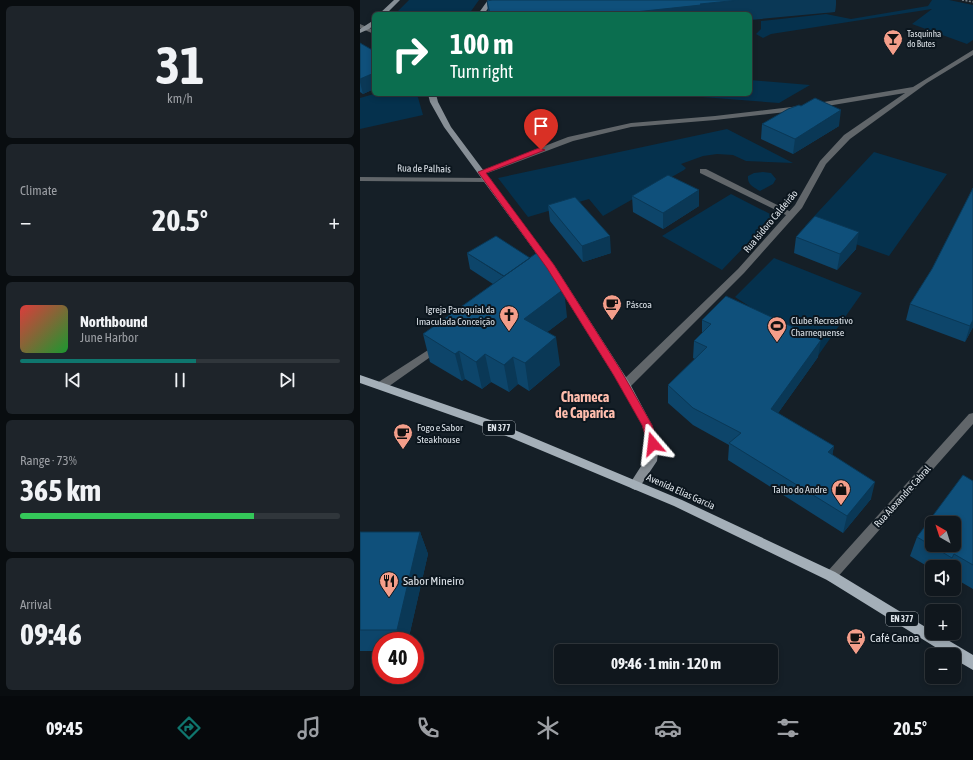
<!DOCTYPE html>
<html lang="en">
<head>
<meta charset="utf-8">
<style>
	:root { --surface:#10171d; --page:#1e242a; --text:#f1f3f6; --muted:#9c9fa4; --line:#30363b; --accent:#0f766e }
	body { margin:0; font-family:"Asap Condensed",sans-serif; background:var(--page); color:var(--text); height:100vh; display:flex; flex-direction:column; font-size:15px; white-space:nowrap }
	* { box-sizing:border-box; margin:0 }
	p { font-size:13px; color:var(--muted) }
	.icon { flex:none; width:22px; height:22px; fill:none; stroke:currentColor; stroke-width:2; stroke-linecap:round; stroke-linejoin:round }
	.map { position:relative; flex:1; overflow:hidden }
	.sheet { display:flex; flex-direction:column; gap:6px; padding:6px; background:#090d10; width:360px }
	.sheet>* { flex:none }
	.top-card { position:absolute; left:12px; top:12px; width:380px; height:84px; border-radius:6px; box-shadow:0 2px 6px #0003,0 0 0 1px var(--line); background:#0b6e4f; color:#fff; overflow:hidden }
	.needle { width:26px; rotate:321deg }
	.controls { position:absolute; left:565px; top:516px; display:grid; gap:8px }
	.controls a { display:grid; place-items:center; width:36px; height:36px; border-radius:6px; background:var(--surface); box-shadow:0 2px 6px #0003,0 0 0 1px var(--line); font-size:20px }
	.speed { position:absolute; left:12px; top:632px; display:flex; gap:8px; font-size:20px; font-weight:700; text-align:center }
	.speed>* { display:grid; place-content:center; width:52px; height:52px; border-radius:50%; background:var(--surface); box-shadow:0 2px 6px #0003,0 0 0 1px var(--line); line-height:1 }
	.speed .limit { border:6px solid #d22; background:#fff; color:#111 }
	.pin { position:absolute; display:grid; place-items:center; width:34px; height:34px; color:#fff; margin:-41px -17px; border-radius:50% 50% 50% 0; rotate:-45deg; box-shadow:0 0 4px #0007 }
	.pin .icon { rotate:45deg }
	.me { position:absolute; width:44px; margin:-22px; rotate:343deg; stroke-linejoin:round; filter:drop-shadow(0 0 3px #0008) }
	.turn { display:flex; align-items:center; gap:14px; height:84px; padding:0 12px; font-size:18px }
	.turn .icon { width:52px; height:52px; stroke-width:2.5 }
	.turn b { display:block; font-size:28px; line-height:34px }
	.big { font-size:30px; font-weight:700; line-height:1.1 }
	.sheet .widget { flex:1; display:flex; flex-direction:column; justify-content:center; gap:6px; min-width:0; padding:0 14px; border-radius:6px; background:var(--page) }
	.sheet .dial { align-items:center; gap:0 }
	.dial b { font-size:52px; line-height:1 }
	.song { display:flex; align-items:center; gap:12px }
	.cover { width:48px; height:48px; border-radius:6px; background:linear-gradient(135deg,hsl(0 70% 55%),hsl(130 70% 35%)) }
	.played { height:4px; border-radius:2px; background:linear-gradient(90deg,var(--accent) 55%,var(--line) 55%) }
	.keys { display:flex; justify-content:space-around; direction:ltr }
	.heat { display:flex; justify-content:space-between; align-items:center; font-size:22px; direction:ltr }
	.charge { height:6px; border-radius:3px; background:linear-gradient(90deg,#34c759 73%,var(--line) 0) }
	.trip { position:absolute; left:194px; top:644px; width:224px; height:40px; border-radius:6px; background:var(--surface); box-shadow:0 2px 6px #0003,0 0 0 1px var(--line); font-weight:700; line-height:40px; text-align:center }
	.tabs { display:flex; height:64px; justify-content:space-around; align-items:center; background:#06090c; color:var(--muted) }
	.tabs .icon { width:28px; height:28px }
	.tabs .selected { color:var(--accent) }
	.tabs b { font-size:18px; color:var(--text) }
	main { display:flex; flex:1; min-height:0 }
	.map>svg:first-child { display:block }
	.green { fill:#05314d }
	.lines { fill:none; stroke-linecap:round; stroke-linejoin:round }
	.path { stroke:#7a8289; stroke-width:1.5; stroke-dasharray:2 1.5; stroke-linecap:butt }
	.lane { fill:#61666a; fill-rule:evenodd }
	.street { fill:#61666a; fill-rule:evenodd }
	.secondary { fill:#878f96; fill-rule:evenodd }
	.primary { fill:#a4afb8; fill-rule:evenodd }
	.wall { fill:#0d456a }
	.shaded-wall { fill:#0a3856 }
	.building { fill:#0f507b; stroke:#0a3856; fill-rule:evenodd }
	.route { fill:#e11d48; stroke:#92132f }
	.labels { text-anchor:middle; stroke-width:4; stroke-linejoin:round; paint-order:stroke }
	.far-poi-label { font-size:9px; fill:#dce2e8; stroke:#0c161e; text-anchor:start }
	.shield { fill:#0c161e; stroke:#9ea5ab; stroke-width:1 }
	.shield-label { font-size:9px; font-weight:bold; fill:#dce2e8 }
	.street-label { font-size:10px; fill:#dce2e8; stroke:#0c161e }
	.poi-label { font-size:10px; fill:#dce2e8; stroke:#0c161e; text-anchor:start }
	.near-poi-label { font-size:12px; fill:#dce2e8; stroke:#0c161e; text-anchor:start }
	.district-label { font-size:14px; font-weight:bold; fill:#ffbdad; stroke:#0c161e }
</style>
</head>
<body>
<main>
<section class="sheet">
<div class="widget dial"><b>31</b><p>km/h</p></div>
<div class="widget"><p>Climate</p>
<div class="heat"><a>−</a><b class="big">20.5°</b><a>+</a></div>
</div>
<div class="widget">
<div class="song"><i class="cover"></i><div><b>Northbound</b><p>June Harbor</p></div></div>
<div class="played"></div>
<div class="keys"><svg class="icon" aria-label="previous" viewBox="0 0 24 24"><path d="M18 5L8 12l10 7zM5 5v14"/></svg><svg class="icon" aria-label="pause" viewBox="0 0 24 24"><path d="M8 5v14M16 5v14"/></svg><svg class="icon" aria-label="next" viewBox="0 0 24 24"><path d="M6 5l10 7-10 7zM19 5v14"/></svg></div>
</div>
<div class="widget"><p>Range · 73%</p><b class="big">365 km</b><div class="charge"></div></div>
<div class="widget"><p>Arrival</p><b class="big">09:46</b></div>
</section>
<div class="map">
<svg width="613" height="696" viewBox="0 0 613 696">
	<rect width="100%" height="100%" fill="#151f27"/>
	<path class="green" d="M49,0H119L109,14L36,13Z
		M572,0H589L613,5V40L607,44L552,24L572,9L411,34L403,38L396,34L401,29V21L466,14L491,19L568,6Z
		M390,80L450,85L419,103L303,94H390Z
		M14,94H57L63,115L0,129V98Z
		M367,129L433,163L386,161L373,155L357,154L343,156L321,164L326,168L324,170L243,216L229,199L168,217L138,178Z
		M514,152L587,174L529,256L445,226Z
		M403,172L411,173L416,179L413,184L400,191C393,187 387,184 388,176L394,173Z
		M371,194L414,216L362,270L302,236Z
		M414,258L502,293L415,417L398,312L375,297Z"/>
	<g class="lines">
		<path class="path" d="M602,0L613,2"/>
		<path class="lane" d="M340,169H346L435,214L431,217L428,216L340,173Z"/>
		<path class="street" d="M0,24L14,30V34L0,28Z
			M613,50V55L567,83L490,139L466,164L442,208L384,273L269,388H261L260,385L261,382L378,269L435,205L460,161L484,135L545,93L455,108L451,106L452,104L553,87Z
			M440,106L444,108L443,110L355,120L271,127L213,141L125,174H119L118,172L208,137L271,123L355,116Z
			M0,177L128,178L132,180L128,182L0,181Z
			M79,343L84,346L83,348L25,389H17L16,386L17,383Z
			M613,413V424L475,580L471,582L467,580L465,576L467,572L609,414Z"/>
		<path class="secondary" d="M34,0H40L26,14H19Z
			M128,0H134L124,14H118Z
			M14,20V25L9,29L0,33V29Z
			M68,94H76L78,102L91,127L194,265L269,382L292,425L299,444L297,461L279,488L275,490L271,488L269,485L285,460L287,444L282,425L261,387L187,268L84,127L70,102Z"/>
		<path class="primary" d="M0,375L133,421L322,500L475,572L572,631V633H576L613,655V670L594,659V655H588L467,580L314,506L125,427L0,383Z"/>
	</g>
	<path class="wall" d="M132,0H476L475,12L390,14H128L127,1Z
		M0,43L14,51V89L3,94L0,92Z
		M402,124L479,126L433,154L401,139Z
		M613,188V327L605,342L546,320L550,304L572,269Z
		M272,196L339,206L303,229L273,212Z
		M188,205L251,253L223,262L190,221Z
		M436,237L496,249L477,270L434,253Z
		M107,253L207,317L187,332L200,365L169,391L158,384L149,392L131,382L122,389L105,379L102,381L70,362L63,334L133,284L110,269Z
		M342,320L458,357L418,413L474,446L472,455L511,499L483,533L368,460L369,445L333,425L308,403V385L335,359L333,358L334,341L342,333Z
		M613,481V589L594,578V567H572V569L550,556L557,537Z
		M0,532H60L68,554L48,641H21V651H0Z"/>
	<path class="shaded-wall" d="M379,0H476L475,12L390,20V14H256L340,4Z
		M14,73V89L3,94L0,82V79Z
		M481,110L479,126L433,154L435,139Z
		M339,190V206L303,229V213Z
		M499,232L496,249L477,270L480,254Z
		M250,236L251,253L223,262L222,246Z
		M204,289L207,317L168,347L164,319Z
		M613,320V327L605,342L610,326Z
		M196,337L200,365L169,391L165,363Z
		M461,340L458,357L409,426L411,409Z
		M99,351L105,379L102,381L95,354Z
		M125,354L131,382L122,389L116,362Z
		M153,357L158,384L149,392L144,365Z
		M474,446L471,463L468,452Z
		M515,482L511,499L483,533L487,516Z
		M60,532L68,554L48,641H41L37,630Z"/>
	<path class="building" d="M132,0H379L340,4L341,5L256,14H130L127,1Z
		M0,43L14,51V73L0,79Z
		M455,98L481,110L435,139L402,124L428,109L439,105L441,106Z
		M308,175L339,190L303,213L272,196Z
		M613,188V320L610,326L550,304L572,269Z
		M215,197L250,236L222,246L188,205Z
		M455,216L499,232L480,254L436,237Z
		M136,236L170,258L144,276L107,253Z
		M178,252L183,256L204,289L164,319L196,337L165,363L153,357L144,365L125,354L116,362L99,351L95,354L63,334Z
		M366,296L461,340L411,409L474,446L468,452L515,482L487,516L369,443L381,433L333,408L308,385L347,347L334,341L351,324L342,320Z
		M603,475L613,481V565L594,554L592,558L557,537ZM572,523H594V545H572Z
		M0,532H60L37,630H0Z"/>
	<path class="route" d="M179,148L185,150L126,173L194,265L260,369L292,425L298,444L296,447H289L282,425L253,374L187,268L118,172Z"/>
	<defs>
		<symbol id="bar-pin" viewBox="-11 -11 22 30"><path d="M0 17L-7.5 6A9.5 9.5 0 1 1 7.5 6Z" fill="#f49e8a" stroke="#0c161e"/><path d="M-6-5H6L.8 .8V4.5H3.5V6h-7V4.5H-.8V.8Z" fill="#111"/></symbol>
		<symbol id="cafe-pin" viewBox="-11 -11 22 30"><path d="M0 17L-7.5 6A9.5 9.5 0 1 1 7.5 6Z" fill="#f49e8a" stroke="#0c161e"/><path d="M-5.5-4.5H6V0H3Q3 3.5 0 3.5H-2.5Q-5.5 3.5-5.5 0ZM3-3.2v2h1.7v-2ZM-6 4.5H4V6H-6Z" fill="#111"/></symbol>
		<symbol id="church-pin" viewBox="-11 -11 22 30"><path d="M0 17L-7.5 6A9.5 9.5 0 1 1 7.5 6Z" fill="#f49e8a" stroke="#0c161e"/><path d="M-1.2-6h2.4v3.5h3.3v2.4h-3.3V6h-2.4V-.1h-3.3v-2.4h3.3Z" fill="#111"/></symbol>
		<symbol id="stadium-pin" viewBox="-11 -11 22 30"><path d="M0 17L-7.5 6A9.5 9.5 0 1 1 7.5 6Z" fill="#f49e8a" stroke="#0c161e"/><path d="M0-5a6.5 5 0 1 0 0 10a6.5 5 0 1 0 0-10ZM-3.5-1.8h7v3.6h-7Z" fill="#111"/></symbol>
		<symbol id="shop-pin" viewBox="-11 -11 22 30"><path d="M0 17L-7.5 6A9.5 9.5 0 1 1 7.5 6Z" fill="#f49e8a" stroke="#0c161e"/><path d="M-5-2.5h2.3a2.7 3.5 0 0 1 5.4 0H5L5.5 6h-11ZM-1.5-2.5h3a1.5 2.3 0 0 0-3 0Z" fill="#111"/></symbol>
		<symbol id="restaurant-pin" viewBox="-11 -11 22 30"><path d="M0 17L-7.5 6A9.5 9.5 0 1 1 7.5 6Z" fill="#f49e8a" stroke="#0c161e"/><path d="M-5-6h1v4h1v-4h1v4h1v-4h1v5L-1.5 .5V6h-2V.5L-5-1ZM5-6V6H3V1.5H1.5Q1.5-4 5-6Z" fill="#111"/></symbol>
	</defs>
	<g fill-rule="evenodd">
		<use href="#bar-pin" x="522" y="28" width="22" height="30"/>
		<use href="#cafe-pin" x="241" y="293" width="22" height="30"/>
		<use href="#church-pin" x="138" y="304" width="22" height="30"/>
		<use href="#stadium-pin" x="406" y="315" width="22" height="30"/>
		<use href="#cafe-pin" x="32" y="422" width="22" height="30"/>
		<use href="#shop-pin" x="470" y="478" width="22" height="30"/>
		<use href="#restaurant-pin" x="18" y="570" width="22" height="30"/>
		<use href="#cafe-pin" x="485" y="627" width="22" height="30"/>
	</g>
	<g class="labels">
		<g class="far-poi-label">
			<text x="547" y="37">Tasquinha<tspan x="547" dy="10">do Butes</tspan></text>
		</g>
		<g class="shield">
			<rect x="123" y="421" width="32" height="14" rx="3"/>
			<rect x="526" y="612" width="32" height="14" rx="3"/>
		</g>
		<g class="shield-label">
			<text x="139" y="431">EN 377</text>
			<text x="542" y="622">EN 377</text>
		</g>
		<g class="street-label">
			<text transform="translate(64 168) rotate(1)" y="4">Rua de Palhais</text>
			<text transform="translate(410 221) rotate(-50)" y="4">Rua Isidoro Caldeirão</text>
			<text transform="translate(321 491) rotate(24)" y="4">Avenida Elias Garcia</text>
			<text transform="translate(542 496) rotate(-48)" y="4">Rua Alexandre Cabral</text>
		</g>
		<g class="poi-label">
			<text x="266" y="308">Páscoa</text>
			<text x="135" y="313" text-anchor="end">Igreja Paroquial da<tspan x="135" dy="12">Imaculada Conceição</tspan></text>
			<text x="431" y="324">Clube Recreativo<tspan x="431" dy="12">Charnequense</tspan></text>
			<text x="57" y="431">Fogo e Sabor<tspan x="57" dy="12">Steakhouse</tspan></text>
			<text x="467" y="493" text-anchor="end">Talho do Andre</text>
		</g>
		<g class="near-poi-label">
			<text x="43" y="585">Sabor Mineiro</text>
			<text x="510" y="642">Café Canoa</text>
		</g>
		<g class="district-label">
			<text x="225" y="402">Charneca<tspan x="225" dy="16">de Caparica</tspan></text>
		</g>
	</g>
</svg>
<div class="controls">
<a><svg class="needle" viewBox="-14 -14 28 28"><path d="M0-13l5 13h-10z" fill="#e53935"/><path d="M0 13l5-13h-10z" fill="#9c9fa4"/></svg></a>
<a><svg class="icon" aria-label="sound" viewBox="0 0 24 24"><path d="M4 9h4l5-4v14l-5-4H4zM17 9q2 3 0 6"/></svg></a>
<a>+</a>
<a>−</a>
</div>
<div class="speed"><div class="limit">40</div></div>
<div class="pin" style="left:181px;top:150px;background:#d93025"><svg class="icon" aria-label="arrive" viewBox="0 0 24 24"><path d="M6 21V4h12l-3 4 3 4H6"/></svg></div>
<svg class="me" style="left:293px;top:444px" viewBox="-20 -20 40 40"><path d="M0-17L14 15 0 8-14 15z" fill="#e11d48" stroke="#fff" stroke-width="4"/></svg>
<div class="trip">09:46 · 1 min · 120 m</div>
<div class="top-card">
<div class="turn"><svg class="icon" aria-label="right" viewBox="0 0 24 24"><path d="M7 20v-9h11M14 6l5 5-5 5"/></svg><div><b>100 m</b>Turn right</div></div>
</div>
</div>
</main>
<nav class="tabs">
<b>09:45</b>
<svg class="icon selected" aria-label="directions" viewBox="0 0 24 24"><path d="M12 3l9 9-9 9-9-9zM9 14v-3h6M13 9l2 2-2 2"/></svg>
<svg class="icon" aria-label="music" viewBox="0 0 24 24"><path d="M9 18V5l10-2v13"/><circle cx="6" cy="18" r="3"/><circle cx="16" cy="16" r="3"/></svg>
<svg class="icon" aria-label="phone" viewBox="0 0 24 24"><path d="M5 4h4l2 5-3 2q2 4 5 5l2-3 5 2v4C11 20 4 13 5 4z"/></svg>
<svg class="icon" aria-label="climate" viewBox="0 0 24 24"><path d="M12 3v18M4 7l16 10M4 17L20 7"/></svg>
<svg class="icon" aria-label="car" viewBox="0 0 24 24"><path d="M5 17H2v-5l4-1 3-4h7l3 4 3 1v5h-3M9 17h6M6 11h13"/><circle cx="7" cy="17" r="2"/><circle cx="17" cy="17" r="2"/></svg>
<svg class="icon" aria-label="filters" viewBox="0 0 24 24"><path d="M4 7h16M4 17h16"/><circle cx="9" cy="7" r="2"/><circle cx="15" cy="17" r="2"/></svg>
<b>20.5°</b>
</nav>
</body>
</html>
